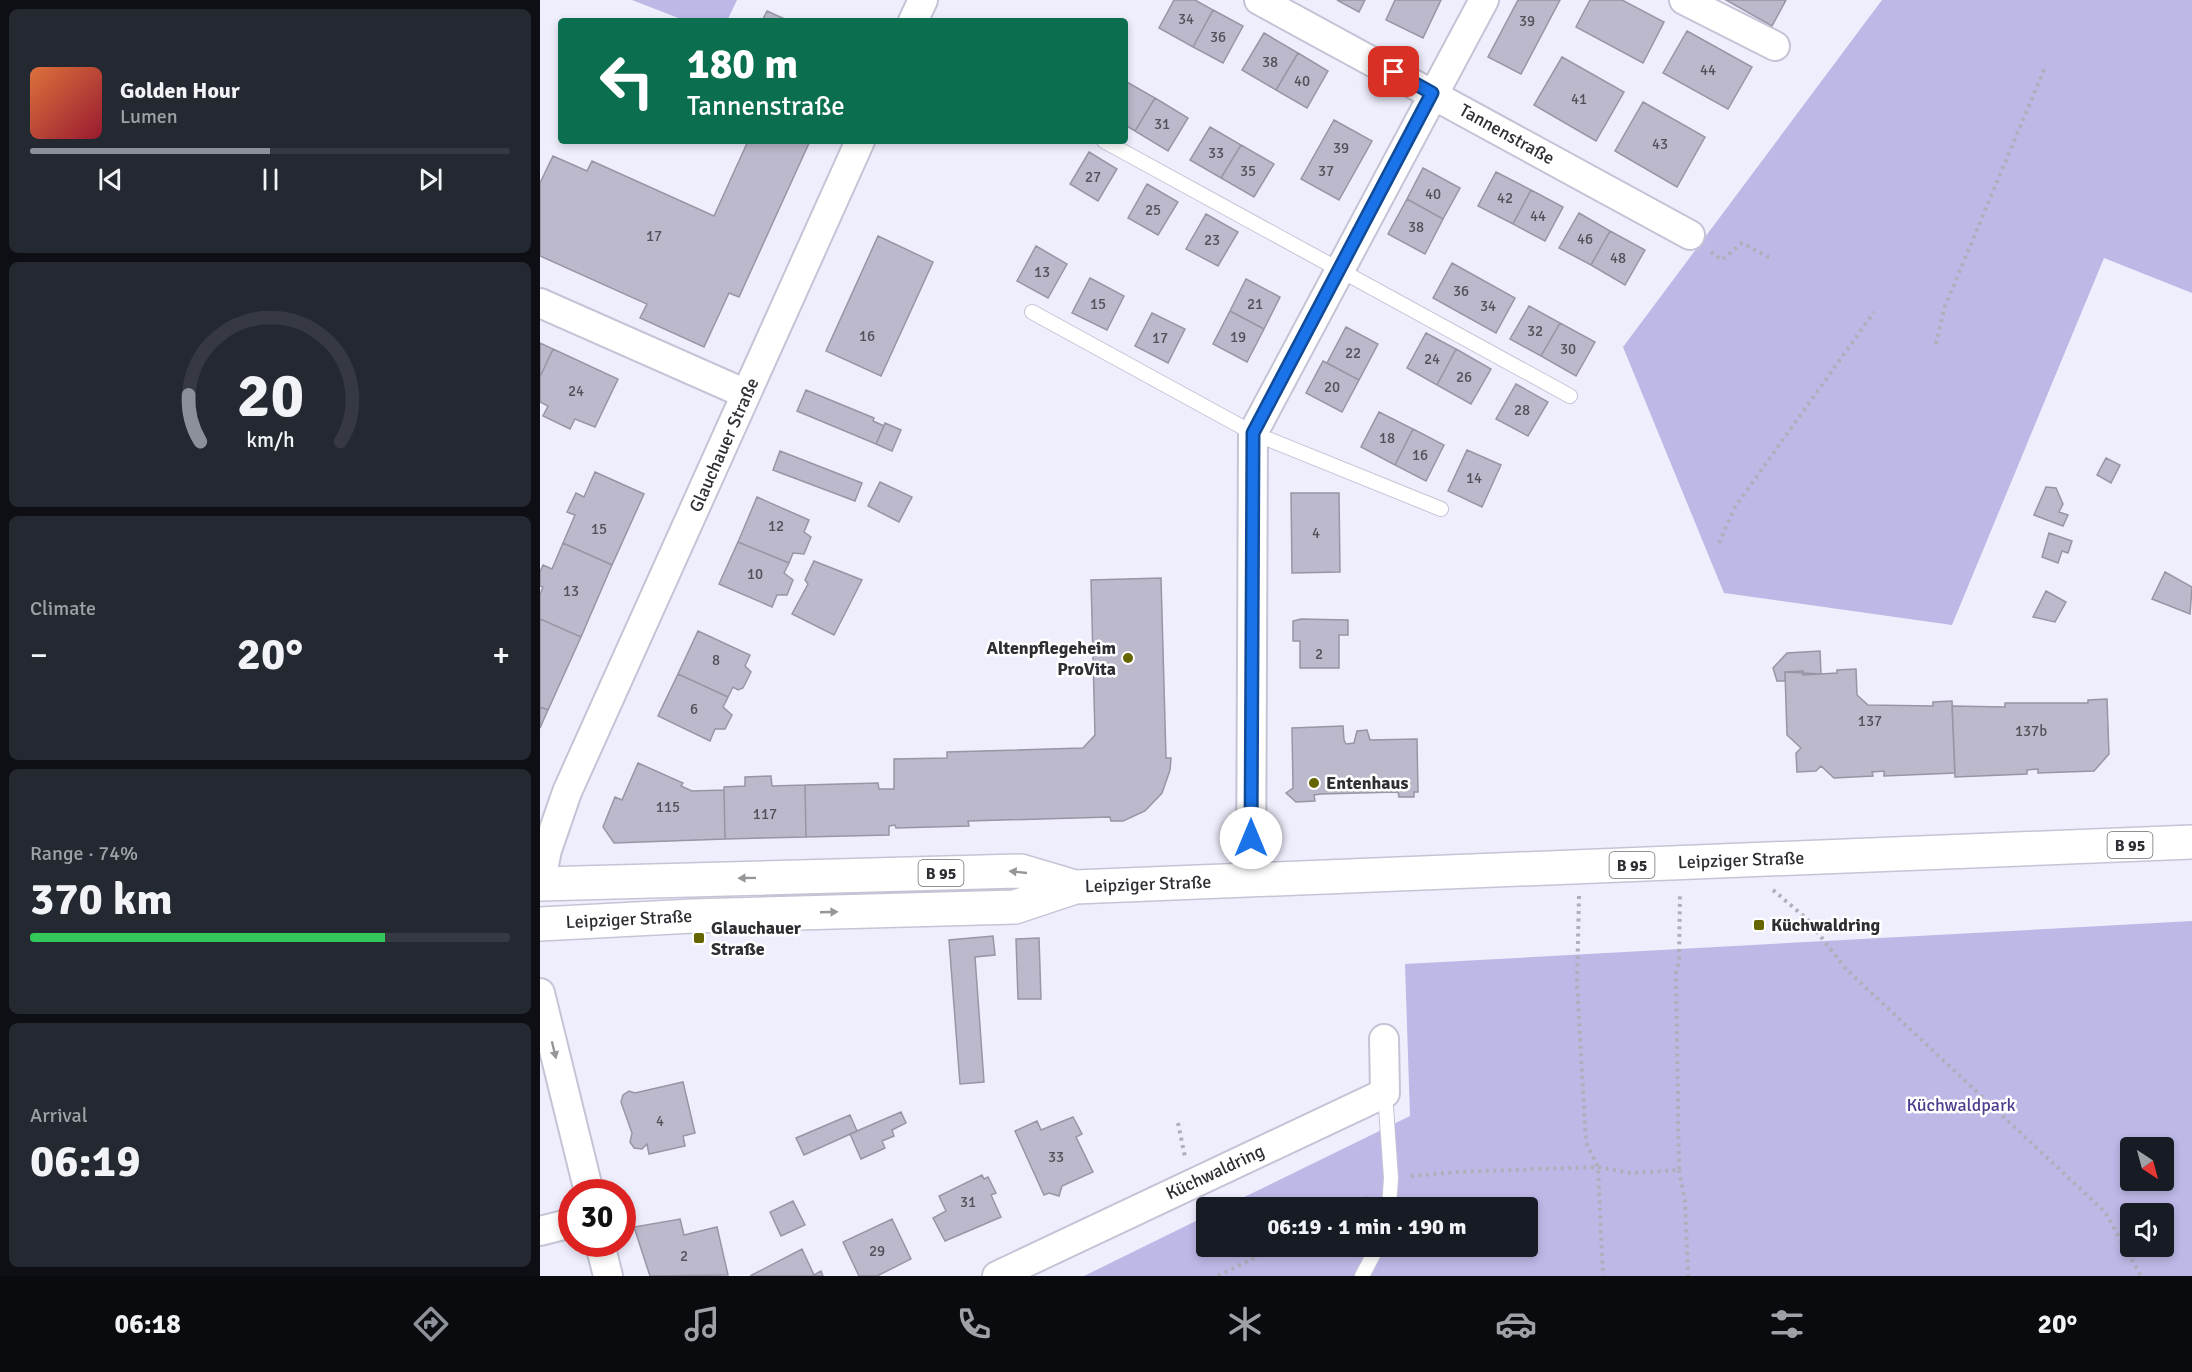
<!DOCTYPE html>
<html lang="en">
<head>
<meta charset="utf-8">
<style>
	:root { --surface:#171b24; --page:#242831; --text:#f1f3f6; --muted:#9ea1a6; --line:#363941; --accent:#8c9099 }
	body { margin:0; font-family:Signika,sans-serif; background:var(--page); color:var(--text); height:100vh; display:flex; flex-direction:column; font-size:22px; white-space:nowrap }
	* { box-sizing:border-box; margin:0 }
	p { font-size:20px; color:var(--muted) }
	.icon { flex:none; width:33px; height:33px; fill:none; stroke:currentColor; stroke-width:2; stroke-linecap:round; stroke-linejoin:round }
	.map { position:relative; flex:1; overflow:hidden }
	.side { display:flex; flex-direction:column; gap:9px; padding:9px; background:#0d0f14; width:540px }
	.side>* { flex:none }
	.top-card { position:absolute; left:18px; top:18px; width:570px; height:126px; border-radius:6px; box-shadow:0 3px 9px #0003; background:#0b6e4f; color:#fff; overflow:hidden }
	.needle { width:39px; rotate:144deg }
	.fabs { position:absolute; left:1580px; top:1137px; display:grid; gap:12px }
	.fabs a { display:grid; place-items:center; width:54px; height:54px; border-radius:6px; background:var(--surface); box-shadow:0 3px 9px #0003; font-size:30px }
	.speed { position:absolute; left:18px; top:1179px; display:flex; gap:12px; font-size:30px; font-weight:700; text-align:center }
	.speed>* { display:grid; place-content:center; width:78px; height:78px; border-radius:50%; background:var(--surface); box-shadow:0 3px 9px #0003; line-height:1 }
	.speed .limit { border:9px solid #d22; background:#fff; color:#111 }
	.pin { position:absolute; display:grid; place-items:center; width:51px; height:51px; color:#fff; margin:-26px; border-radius:12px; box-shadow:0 3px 9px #0006 }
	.me { position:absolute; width:66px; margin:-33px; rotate:0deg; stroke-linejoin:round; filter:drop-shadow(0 0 4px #0008) }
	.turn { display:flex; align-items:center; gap:21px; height:126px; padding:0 30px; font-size:27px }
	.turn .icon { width:78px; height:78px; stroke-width:2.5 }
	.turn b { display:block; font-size:42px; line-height:51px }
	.big { font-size:45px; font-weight:700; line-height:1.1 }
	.side .tile { flex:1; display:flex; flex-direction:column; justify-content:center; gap:9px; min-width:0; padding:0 21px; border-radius:9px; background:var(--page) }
	.side .dial { align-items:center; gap:0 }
	.dial svg { height:156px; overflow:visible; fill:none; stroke:var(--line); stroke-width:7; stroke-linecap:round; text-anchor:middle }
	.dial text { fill:var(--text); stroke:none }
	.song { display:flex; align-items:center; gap:18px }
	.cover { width:72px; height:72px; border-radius:9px; background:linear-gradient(135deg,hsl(20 70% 55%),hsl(350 70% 35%)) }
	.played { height:6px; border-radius:3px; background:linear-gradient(90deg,var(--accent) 50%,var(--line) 50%) }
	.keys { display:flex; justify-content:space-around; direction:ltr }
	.heat { display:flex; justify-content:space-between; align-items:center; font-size:33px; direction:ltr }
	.charge { height:9px; border-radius:4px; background:linear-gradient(90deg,#34c759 74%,var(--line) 0) }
	.trip { position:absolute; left:656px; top:1197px; width:342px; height:60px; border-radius:6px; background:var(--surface); box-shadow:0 3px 9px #0003; font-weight:700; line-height:60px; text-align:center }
	.tab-bar { display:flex; height:96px; justify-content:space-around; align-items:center; background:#090b0e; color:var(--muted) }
	.tab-bar .icon { width:42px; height:42px }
	.tab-bar .on { color:var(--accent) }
	.tab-bar b { font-size:27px; color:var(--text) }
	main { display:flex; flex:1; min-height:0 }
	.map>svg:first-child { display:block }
	.green { fill:#bdb8e6; fill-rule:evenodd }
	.building { fill:#bbb9cb; stroke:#9795a6; stroke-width:1.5 }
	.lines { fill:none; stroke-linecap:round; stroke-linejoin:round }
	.lane-casing { stroke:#c5c4d6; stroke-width:16 }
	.street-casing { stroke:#c5c4d6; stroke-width:32 }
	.primary-casing { stroke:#c5c4d6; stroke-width:36 }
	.path { stroke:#afafbb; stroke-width:4; stroke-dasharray:3 4.5; stroke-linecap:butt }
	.lane { stroke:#fff; stroke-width:14 }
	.street { stroke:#fff; stroke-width:28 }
	.primary { stroke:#fff; stroke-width:33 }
	.oneway { fill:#96969a }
	.route-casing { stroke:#114b97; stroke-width:15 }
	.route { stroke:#1a73e8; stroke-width:10 }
	.poi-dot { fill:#656500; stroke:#fff; stroke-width:2 }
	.labels { text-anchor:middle; stroke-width:5; stroke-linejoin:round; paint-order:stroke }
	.number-label { font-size:15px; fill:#51515a }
	.shield { fill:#fff; stroke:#6d6d72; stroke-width:1.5 }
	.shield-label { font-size:16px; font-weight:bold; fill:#2e2e35 }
	.street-label { font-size:18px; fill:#2e2e35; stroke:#fff }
	.poi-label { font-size:18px; font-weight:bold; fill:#2e2e35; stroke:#fff; text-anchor:start }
	.park-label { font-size:18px; fill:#4e3d8e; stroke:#fff }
</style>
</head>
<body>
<main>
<section class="side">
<div class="tile">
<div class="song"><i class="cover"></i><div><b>Golden Hour</b><p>Lumen</p></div></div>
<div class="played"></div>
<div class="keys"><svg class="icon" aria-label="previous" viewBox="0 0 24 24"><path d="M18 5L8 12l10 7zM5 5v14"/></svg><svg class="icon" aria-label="pause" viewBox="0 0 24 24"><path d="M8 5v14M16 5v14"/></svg><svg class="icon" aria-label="next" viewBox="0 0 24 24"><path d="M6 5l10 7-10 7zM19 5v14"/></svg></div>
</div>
<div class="tile dial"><svg viewBox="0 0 100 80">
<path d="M14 69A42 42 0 1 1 86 69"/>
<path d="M14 69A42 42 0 0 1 8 45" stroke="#8c9099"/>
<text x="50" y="56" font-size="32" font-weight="700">20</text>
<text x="50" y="72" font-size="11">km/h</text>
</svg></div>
<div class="tile"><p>Climate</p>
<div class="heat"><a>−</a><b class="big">20°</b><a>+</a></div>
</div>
<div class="tile"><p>Range · 74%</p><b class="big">370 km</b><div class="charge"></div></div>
<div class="tile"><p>Arrival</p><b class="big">06:19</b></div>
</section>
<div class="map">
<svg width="1652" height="1276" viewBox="0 0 1652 1276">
	<rect width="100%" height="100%" fill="#efeefd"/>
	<path class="green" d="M92,0H197L187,21H146Z
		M1342,0H1652V293L1564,258L1412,625L1184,593L1083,347Z
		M1652,921V1276H544L666,1216V1246H987V1208L684,1207L870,1116L865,964ZM1590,1148H1623V1180H1590ZM1590,1214H1623V1246H1590Z"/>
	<path class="building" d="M634,0H655L673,10L653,47L619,28Z
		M797,0H825L819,12Z
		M855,0H901L883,38L846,20Z
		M978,0H1020L981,74L948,57Z
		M1050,0H1082L1124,22L1103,63L1036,27Z
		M1186,0H1246L1232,26Z
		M673,10L703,26L683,63L653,47Z
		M227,11L249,21H222Z
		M1147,31L1212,67L1188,109L1123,73Z
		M724,33L758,53L736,90L702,70Z
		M758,53L788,71L767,108L736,90Z
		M1022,57L1084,92L1056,141L994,105Z
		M585,81L615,98L595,131L585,125Z
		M615,98L648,118L628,151L595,131Z
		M1103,102L1165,137L1137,187L1075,151Z
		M794,120L832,141L799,200L761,179Z
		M670,127L701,145L681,178L650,160Z
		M208,141H270L199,297L189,293L164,347L100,318L107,304L0,256V183L13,156L47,171L52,161L174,216Z
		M701,145L734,164L714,197L681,178Z
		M549,152L577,169L558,201L530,184Z
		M883,168L920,188L903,219L867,199Z
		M956,172L991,190L973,224L938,206Z
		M607,184L638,202L618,235L588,218Z
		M991,190L1023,207L1005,241L973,224Z
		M867,199L903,219L885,254L848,234Z
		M1039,213L1070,231L1051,265L1019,248Z
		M666,214L698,232L678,266L646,249Z
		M1070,231L1105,250L1085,285L1051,265Z
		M338,236L393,262L341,376L286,351Z
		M496,246L527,264L508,298L477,281Z
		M912,263L975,298L956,333L893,298Z
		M550,278L584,296L567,330L532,313Z
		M706,279L740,297L724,329L690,311Z
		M989,306L1020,323L1001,356L970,339Z
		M690,311L724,329L707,362L673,344Z
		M612,313L645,329L628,363L595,346Z
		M1020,323L1055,342L1036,376L1001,356Z
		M806,327L838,344L819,380L787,363Z
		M886,333L916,349L897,385L867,368Z
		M0,343L13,349L0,377Z
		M13,349L78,379L55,427L35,419L30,429L3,416L8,406L0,402V377Z
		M916,349L951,369L931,404L897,385Z
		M783,361L819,380L802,412L766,393Z
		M976,384L1008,402L988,436L956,419Z
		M266,390L334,418L333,421L344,426L336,444L257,411Z
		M839,412L873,429L855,465L821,447Z
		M345,423L361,430L352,451L336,444Z
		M873,429L904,445L886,481L855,465Z
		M927,450L961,465L942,507L908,491Z
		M240,451L322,483L315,501L233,470Z
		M1566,458L1580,465L1571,483L1557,475Z
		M55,472L104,494L72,565L23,543L35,515L27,512L36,493L44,497Z
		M340,482L372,497L359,522L328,506Z
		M1506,487L1516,488L1523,504L1519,512L1528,515L1523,526L1494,515Z
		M751,493H799L800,572L752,573Z
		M217,497L269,520L264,532L271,537L264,554L253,553L249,563L198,542Z
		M1509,533L1532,541L1528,553L1522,551L1518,563L1502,557Z
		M198,542L249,563L244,573L253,580L247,595H237L232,607L179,584Z
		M23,543L72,565L41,637L0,619V594L3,587L0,586V572L3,565L12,569Z
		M274,561L322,580L294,635L252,614L268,584L265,580Z
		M1625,572L1652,587L1650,614L1612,599Z
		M621,578L626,758H631L630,770L622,793L605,811L583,821H571L570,817L428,821L429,826L356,828L355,825L349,826V835L266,837L265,785L338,783L339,789H354V759L407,758V752L543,748L555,735L551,580Z
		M1506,591L1526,602L1515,622L1493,617Z
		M0,619L41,637L8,710L0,707Z
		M761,619L808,620V635H799V668H760V641H753V621Z
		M158,631L210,655L205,666L211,672L203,688L198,690L193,687L188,697L138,674Z
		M1280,651L1281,674L1245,672V681H1237L1233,668L1247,653Z
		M1316,669L1317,695L1328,705L1393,706V702L1412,701L1415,773L1344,776V771L1332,772L1333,776L1294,778L1281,766L1276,771L1257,772L1256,753L1261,748L1247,735L1245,672L1263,671V675L1297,673V670Z
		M138,674L188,697L183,707L192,715L185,729H175L170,741L118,716Z
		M1567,699L1569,754L1554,771L1498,773V769L1487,770V774L1415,777L1412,706L1465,707V703H1548V700Z
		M0,707L8,710L0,728Z
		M803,726L804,740L806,744L814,743L817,731L827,730L830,740L877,739L878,792H874V797H859L858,792L781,794L774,795L775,801L756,802L746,793L753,788L752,728Z
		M98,763L143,783L141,786L152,791L184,790L185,839L74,843L63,827L75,797L82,800Z
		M231,776L232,786L265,785L266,837L185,839L184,787L205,786V777Z
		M453,936L455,955L435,957L444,1082L420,1084L409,940Z
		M499,938L501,999H478L476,939Z
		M143,1082L155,1133L143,1136L145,1146L109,1154L107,1144L102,1149L94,1148L90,1142L92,1133L81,1102L83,1095L89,1091L95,1093Z
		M361,1112L366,1123L352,1130L354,1136L342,1141L345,1148L321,1159L310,1134Z
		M310,1115L317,1131L264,1155L256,1138Z
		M533,1117L542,1134L536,1137L553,1172L522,1186L519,1196L509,1193L504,1195L475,1131L497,1121L501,1130Z
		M442,1175L444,1179L448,1177L456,1193L451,1195L461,1217L405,1241L393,1218L406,1211L399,1196Z
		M253,1201L265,1225L241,1236L230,1212Z
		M140,1219L144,1235L177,1227L188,1275L110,1276L94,1227Z
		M352,1219L371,1259L337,1276H319L303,1242Z
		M262,1249L274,1275L281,1271L283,1276H210Z"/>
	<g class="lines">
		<defs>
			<path id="lane" d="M564,141L1030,396
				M492,312L713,433L901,509
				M845,1093L851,1178L849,1208
				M822,1276L838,1246"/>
			<path id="street" d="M719,0L1150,235
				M1144,0L1235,46
				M373,21L383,0
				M0,303L206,394
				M711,880L713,433L944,0
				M0,884L7,850L27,792L320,141
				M0,993L49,1192
				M0,1231L32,1223
				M60,1244L68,1276
				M457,1276L845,1093L844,1039"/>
			<path id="primary" d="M0,884L481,871L535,887
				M0,924L153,916L475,907L535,887L1652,842"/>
		</defs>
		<use href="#lane" class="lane-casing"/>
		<use href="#street" class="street-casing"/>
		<use href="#primary" class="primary-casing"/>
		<path class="path" d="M1171,252L1182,260L1202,243L1230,258
			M1396,344L1405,306L1506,65
			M1179,543L1195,507L1334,312
			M1233,890L1267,919L1306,969L1565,1212L1601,1276
			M1039,896L1037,984L1046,1142L1058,1167L1063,1276
			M638,1123L645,1157
			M1139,1170L1145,1201L1148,1276
			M871,1176L916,1172L1058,1167L1090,1173L1139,1170L1136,972L1139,962L1140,892
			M815,1208L828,1197
			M678,1276L738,1246"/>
		<use href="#lane" class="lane"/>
		<use href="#street" class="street"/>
		<use href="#primary" class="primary"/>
	</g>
	<defs><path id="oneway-solid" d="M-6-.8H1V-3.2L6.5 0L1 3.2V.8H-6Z" transform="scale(1.5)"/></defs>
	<g class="oneway">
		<use href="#oneway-solid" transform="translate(478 872) rotate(-174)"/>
		<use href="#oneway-solid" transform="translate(207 878) rotate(179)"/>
		<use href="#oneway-solid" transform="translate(289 912) rotate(-2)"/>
		<use href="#oneway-solid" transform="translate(14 1050) rotate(76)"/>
	</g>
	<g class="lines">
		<defs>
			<path id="route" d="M711,838L713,433L892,93L854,72"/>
		</defs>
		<use href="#route" class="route-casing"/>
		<use href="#route" class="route"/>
	</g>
	<g class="poi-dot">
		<circle cx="588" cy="658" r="6"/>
		<circle cx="774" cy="783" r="6"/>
		<rect x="1213" y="919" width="12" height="12" rx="3"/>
		<rect x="153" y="932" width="12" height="12" rx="3"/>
	</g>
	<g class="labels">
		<g class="number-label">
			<text x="646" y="24">34</text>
			<text x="987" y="26">39</text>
			<text x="678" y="42">36</text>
			<text x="730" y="67">38</text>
			<text x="1168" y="75">44</text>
			<text x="762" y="86">40</text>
			<text x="1039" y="104">41</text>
			<text x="622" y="129">31</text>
			<text x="1120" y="149">43</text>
			<text x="801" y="153">39</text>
			<text x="676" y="158">33</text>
			<text x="708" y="176">35</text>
			<text x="786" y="176">37</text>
			<text x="553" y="182">27</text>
			<text x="893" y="199">40</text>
			<text x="965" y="203">42</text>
			<text x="613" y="215">25</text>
			<text x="998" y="221">44</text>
			<text x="876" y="232">38</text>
			<text x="114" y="241">17</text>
			<text x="1045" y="244">46</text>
			<text x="672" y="245">23</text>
			<text x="1078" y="263">48</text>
			<text x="502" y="277">13</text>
			<text x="921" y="296">36</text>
			<text x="558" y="309">15</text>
			<text x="715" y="309">21</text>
			<text x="948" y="311">34</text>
			<text x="995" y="336">32</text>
			<text x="327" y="341">16</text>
			<text x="698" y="342">19</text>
			<text x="620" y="343">17</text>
			<text x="1028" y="354">30</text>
			<text x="813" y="358">22</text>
			<text x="892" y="364">24</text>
			<text x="924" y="382">26</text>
			<text x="792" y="392">20</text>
			<text x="36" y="396">24</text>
			<text x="982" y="415">28</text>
			<text x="847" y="443">18</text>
			<text x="880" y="460">16</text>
			<text x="934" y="483">14</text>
			<text x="236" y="531">12</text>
			<text x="59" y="534">15</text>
			<text x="776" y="538">4</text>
			<text x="215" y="579">10</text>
			<text x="31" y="596">13</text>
			<text x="779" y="659">2</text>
			<text x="176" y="665">8</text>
			<text x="154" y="714">6</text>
			<text x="1330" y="726">137</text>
			<text x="1491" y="736">137b</text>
			<text x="128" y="812">115</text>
			<text x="225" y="819">117</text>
			<text x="120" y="1126">4</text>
			<text x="516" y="1162">33</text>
			<text x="428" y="1207">31</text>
			<text x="337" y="1256">29</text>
			<text x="144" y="1261">2</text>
		</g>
		<g class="shield">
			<rect x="1567.5" y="832" width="45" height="26" rx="4.5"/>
			<rect x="1069.5" y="852" width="45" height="26" rx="4.5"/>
			<rect x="378.5" y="860" width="45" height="26" rx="4.5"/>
		</g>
		<g class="shield-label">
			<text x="1590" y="851">B 95</text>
			<text x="1092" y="871">B 95</text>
			<text x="401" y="879">B 95</text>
		</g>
		<g class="street-label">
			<text transform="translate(967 134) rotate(29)" y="6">Tannenstraße</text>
			<text transform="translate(184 445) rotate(-66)" y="6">Glauchauer Straße</text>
			<text transform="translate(1201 860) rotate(-2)" y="6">Leipziger Straße</text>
			<text transform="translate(608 884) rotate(-2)" y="6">Leipziger Straße</text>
			<text transform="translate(89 919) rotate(-3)" y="6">Leipziger Straße</text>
			<text transform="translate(675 1172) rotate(-25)" y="6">Küchwaldring</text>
		</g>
		<g class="poi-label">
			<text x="576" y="654" text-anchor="end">Altenpflegeheim<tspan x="576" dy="21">ProVita</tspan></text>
			<text x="786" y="789">Entenhaus</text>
			<text x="1231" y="931">Küchwaldring</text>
			<text x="171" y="934">Glauchauer<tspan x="171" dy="21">Straße</tspan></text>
		</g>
		<g class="park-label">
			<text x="1421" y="1111">Küchwaldpark</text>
		</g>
	</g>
</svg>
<div class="fabs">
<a><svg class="needle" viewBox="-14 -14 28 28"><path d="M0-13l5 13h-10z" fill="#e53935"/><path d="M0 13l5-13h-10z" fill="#9ea1a6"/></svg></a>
<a><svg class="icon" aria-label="sound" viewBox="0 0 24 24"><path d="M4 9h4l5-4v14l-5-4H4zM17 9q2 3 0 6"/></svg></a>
</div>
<div class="speed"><div class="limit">30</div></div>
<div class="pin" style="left:854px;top:72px;background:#d93025"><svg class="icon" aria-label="arrive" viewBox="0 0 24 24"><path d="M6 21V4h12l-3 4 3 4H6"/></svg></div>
<svg class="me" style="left:711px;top:838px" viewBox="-20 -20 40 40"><circle r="19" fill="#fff"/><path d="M0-13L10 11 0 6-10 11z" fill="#1a73e8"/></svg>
<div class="trip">06:19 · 1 min · 190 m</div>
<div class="top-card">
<div class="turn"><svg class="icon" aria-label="left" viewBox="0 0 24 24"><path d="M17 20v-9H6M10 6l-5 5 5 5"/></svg><div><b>180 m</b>Tannenstraße</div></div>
</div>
</div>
</main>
<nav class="tab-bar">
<b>06:18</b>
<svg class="icon on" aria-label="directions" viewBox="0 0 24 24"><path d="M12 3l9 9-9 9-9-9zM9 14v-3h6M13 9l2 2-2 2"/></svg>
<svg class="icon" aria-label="music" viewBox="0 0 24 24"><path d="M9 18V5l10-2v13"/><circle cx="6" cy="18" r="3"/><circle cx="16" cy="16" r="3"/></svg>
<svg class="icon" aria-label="phone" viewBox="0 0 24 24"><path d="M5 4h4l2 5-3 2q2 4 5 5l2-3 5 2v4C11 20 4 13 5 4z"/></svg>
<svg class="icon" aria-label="climate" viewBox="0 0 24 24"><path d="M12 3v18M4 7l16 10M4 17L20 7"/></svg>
<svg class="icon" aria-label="car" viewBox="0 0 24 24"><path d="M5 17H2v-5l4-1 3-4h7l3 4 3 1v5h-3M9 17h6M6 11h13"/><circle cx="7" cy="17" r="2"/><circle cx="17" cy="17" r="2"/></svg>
<svg class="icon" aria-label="filters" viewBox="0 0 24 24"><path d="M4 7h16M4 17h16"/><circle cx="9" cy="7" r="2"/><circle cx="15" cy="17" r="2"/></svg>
<b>20°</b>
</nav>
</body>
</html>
